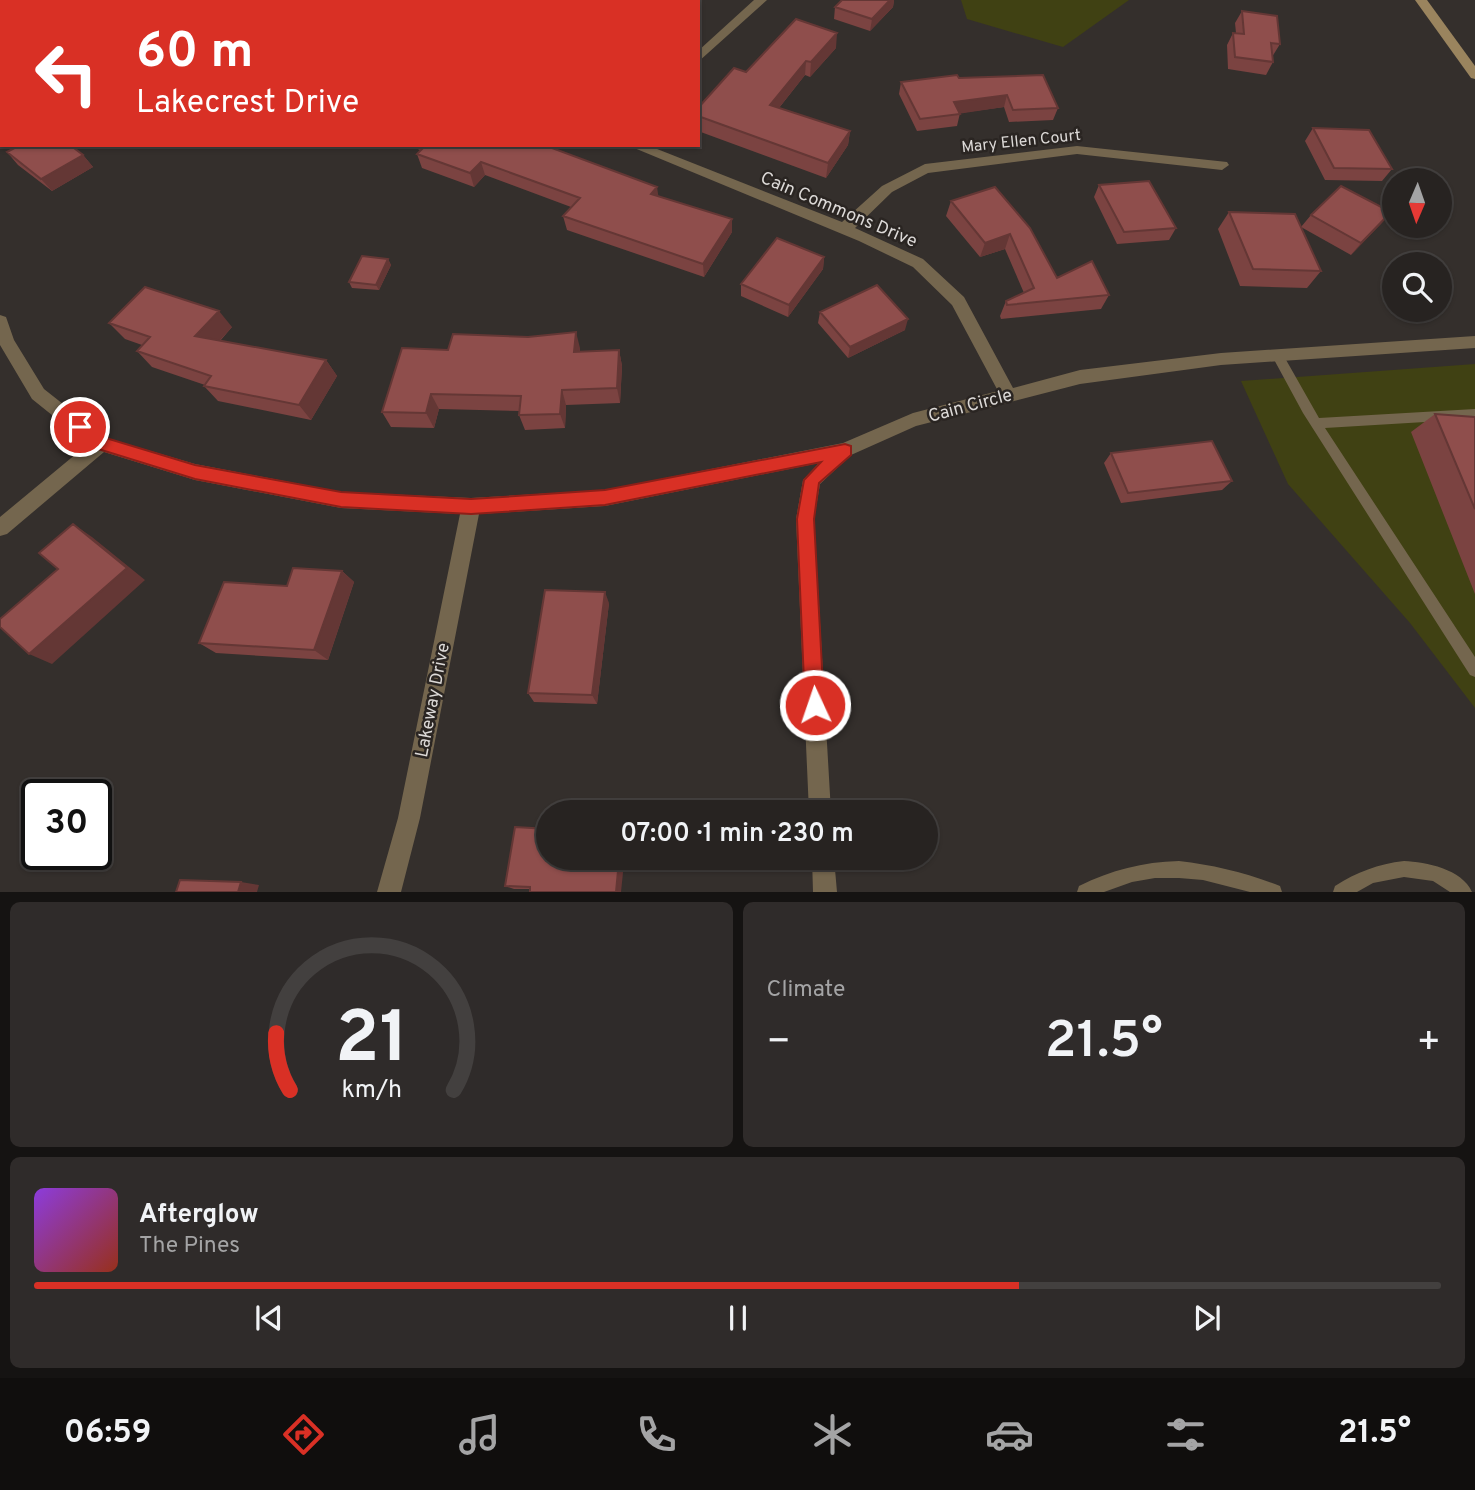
<!DOCTYPE html>
<html lang="en">
<head>
<meta charset="utf-8">
<style>
	:root { --surface:#272321; --page:#2f2b2a; --text:#f1f3f6; --muted:#a4a4a5; --line:#43403f; --accent:#d93025 }
	body { margin:0; font-family:Overpass,sans-serif; background:var(--page); color:var(--text); height:100vh; display:flex; flex-direction:column; font-size:26px; white-space:nowrap }
	* { box-sizing:border-box; margin:0 }
	p { font-size:23px; color:var(--muted) }
	.icon { flex:none; width:38px; height:38px; fill:none; stroke:currentColor; stroke-width:2; stroke-linecap:round; stroke-linejoin:round }
	.map { position:relative; height:892px; overflow:hidden }
	.side { display:flex; flex-direction:column; gap:10px; padding:10px; background:#151312; flex:1 }
	.side>* { flex:none }
	.banner { position:absolute; left:0px; top:0px; width:700px; height:147px; box-shadow:0 2px 5px #0004,0 0 0 2px var(--line); background:#d93025; color:#fff; overflow:hidden }
	.needle { width:46px; rotate:182deg }
	.buttons { position:absolute; left:1382px; top:168px; display:grid; gap:14px }
	.buttons a { display:grid; place-items:center; width:70px; height:70px; border-radius:50%; background:var(--surface); box-shadow:0 2px 5px #0004,0 0 0 2px var(--line); font-size:35px }
	.speed { position:absolute; left:21px; top:779px; display:flex; gap:14px; font-size:35px; font-weight:700; text-align:center }
	.speed>* { display:grid; place-content:center; width:91px; height:91px; border-radius:50%; background:var(--surface); box-shadow:0 2px 5px #0004,0 0 0 2px var(--line); line-height:1 }
	.speed .limit { border:4px solid #111; border-radius:10px; background:#fff; color:#111 }
	.pin { position:absolute; display:grid; place-items:center; width:60px; height:60px; color:#fff; margin:-30px; border:4px solid #fff; border-radius:50%; box-shadow:0 2px 7px #0007 }
	.me { position:absolute; width:77px; margin:-38px; rotate:357deg; stroke-linejoin:round; filter:drop-shadow(0 0 5px #0008) }
	.turn { display:flex; align-items:center; gap:24px; height:147px; padding:0 21px; font-size:32px }
	.turn .icon { width:91px; height:91px; stroke-width:2.5 }
	.turn b { display:block; font-size:49px; line-height:60px }
	.big { font-size:52px; font-weight:600; line-height:1.1 }
	.side .widget { flex:1; display:flex; flex-direction:column; justify-content:center; gap:10px; min-width:0; padding:0 24px; border-radius:10px; background:var(--page) }
	.side .dial { align-items:center; gap:0 }
	.dial svg { height:182px; overflow:visible; fill:none; stroke:var(--line); stroke-width:7; stroke-linecap:round; text-anchor:middle }
	.dial text { fill:var(--text); stroke:none }
	.song { display:flex; align-items:center; gap:21px }
	.cover { width:84px; height:84px; border-radius:10px; background:linear-gradient(135deg,hsl(270 70% 55%),hsl(10 70% 35%)) }
	.played { height:7px; border-radius:4px; background:linear-gradient(90deg,var(--accent) 70%,var(--line) 70%) }
	.keys { display:flex; justify-content:space-around; direction:ltr }
	.heat { display:flex; justify-content:space-between; align-items:center; font-size:38px; direction:ltr }
	.side .tiles { flex:1; display:grid; gap:10px; grid-template-columns:1fr 1fr }
	.widget:last-child { grid-column:span 2 }
	.trip { position:absolute; left:536px; top:800px; width:402px; height:70px; border-radius:35px; background:var(--surface); box-shadow:0 2px 5px #0004,0 0 0 2px var(--line); font-weight:600; line-height:70px; text-align:center }
	.menu { display:flex; height:112px; justify-content:space-around; align-items:center; background:#100e0d; color:var(--muted) }
	.menu .icon { width:49px; height:49px }
	.menu .active { color:var(--accent) }
	.menu b { font-size:32px; color:var(--text) }
	.map>svg:first-child { display:block }
	.green { fill:#404113 }
	.lines { fill:none; stroke-linecap:round; stroke-linejoin:round }
	.lane { fill:#74664e; fill-rule:evenodd }
	.street { fill:#74664e; fill-rule:evenodd }
	.secondary { fill:#9a845e; fill-rule:evenodd }
	.wall { fill:#7b4341 }
	.shaded-wall { fill:#643735 }
	.building { fill:#8f4e4c; stroke:#643735; stroke-width:2 }
	.route { fill:#d93025; stroke:#8d1f18; stroke-width:2 }
	.labels { text-anchor:middle; stroke-width:5; stroke-linejoin:round; paint-order:stroke }
	.far-street-label { font-size:16px; fill:#dcd9d7; stroke:#2a2522 }
	.street-label { font-size:18px; fill:#dcd9d7; stroke:#2a2522 }
</style>
</head>
<body>
<div class="map">
<svg width="1475" height="892" viewBox="0 0 1475 892">
	<rect width="100%" height="100%" fill="#342f2c"/>
	<path class="green" d="M961,0H1129L1063,47L967,19Z
		M1475,364V708L1410,623L1288,484L1241,381Z"/>
	<g class="lines">
		<path class="lane" d="M1277,350L1281,351L1319,418L1475,409V419L1325,428L1475,657V677L1470,675L1303,413L1271,354Z
			M1179,861C1214,865 1247,873 1280,886L1282,892H1250L1203,880L1179,878H1155L1132,882L1104,892H1077L1079,886C1112,870 1142,862 1179,861Z
			M1404,861C1426,862 1462,869 1472,892H1450L1433,881L1404,877L1373,883L1357,892H1333L1335,886C1357,872 1378,864 1404,861Z"/>
		<path class="street" d="M258,0H272L274,2H259Z
			M407,0H420L405,2Z
			M754,0H767L698,62V51Z
			M627,145H647L842,222L882,186L925,164L1077,146L1227,162L1229,165L1222,170L1077,154L928,173L892,192L855,228L923,259L964,297L1013,388L1080,370L1221,353L1475,336V348L1221,365L1080,384L916,426L851,455L820,484L814,519L831,812H809L796,519L803,480L819,463L605,506L479,514L420,818L401,892H377L398,818L460,514L341,508L195,480L104,452L7,534L0,536V517L88,444L32,399L0,345V315L6,317L14,340L44,389L106,438L195,464L341,492L471,498L605,490L843,443L913,413L998,391L952,305L913,267L859,241Z
			M812,858H834L837,892H813Z"/>
		<path class="secondary" d="M1415,0H1427L1475,66V79L1471,78Z"/>
	</g>
	<path class="wall" d="M74,0H190L194,2H77Z
		M842,0H894L893,7L870,31L834,19L835,7Z
		M1242,11L1280,44L1272,57L1273,62L1266,75L1228,69L1227,45L1233,33H1236L1235,23Z
		M836,48L810,77L805,75L779,108L850,131L848,145L826,178L698,131V108L746,72Z
		M959,78L1058,108L1053,120L1009,122L1004,107L960,113L957,126L917,131L899,94L901,82Z
		M1313,128L1392,169L1382,181L1325,180L1305,141Z
		M408,145H544L658,196L732,219V232L704,277L567,230L563,216L571,207L485,175L474,187L422,168L417,154L420,150Z
		M7,152L83,155L93,167L52,191L18,165Z
		M1099,185L1176,228L1169,240L1117,244L1094,197Z
		M995,187L1057,278L1109,295L1101,309L1001,319L1000,316L1006,301L1024,293L1005,249L980,257L946,216L951,201Z
		M1229,212L1321,271L1307,288L1240,286L1218,229Z
		M1391,212L1351,255L1301,227L1311,215Z
		M824,257L823,269L788,317L741,296V284Z
		M388,259L391,265L379,290L352,288L349,282Z
		M820,312L905,330L848,358L818,323Z
		M109,323L232,327L220,341L326,360L337,376L311,420L218,401L204,386L205,385L152,367L137,351L142,345L125,339Z
		M580,348V352L619,350L622,366L620,403L566,405L565,428L525,430L519,415L520,411L439,409L434,428L391,427L382,412L448,350Z
		M1435,414L1475,417V594L1411,432Z
		M1111,453L1232,481L1222,490L1121,503L1104,463Z
		M342,571L354,582L328,660L216,653L199,643L287,586Z
		M609,603L597,704L534,702L528,693Z
		M548,858L624,863L530,889H514L505,886Z"/>
	<path class="shaded-wall" d="M537,0H553L551,2H535Z
		M684,0H701L698,3L682,2Z
		M890,0H894L893,7L870,31L872,19Z
		M837,33L836,48L810,77L811,62Z
		M806,61L805,75L770,119V105Z
		M1007,95L1004,107L951,115L954,102Z
		M0,100L2,102V112L0,113Z
		M850,131L848,145L826,178L828,163Z
		M83,155L93,167L52,191L41,179Z
		M481,162L485,175L474,187L470,173Z
		M657,187L659,200L651,194Z
		M1391,212L1381,224L1351,255L1361,243Z
		M732,219V232L704,277L703,264Z
		M1010,234L1005,249L980,257L985,243Z
		M824,257L823,269L788,317L789,305Z
		M388,259L391,265L379,290L376,285Z
		M219,311L232,327L209,352L195,336Z
		M908,319L905,330L848,358L850,347Z
		M576,332L580,348L579,368L574,352Z
		M619,350L622,366L620,403L617,388Z
		M326,360L337,376L311,420L299,405Z
		M562,390L566,405L565,428L560,414Z
		M431,394L439,409L434,428L426,413Z
		M73,524L92,537L145,580L52,664L29,654Z
		M342,571L354,582L328,660L314,650Z
		M605,592L609,603L597,704L592,695Z
		M619,860L624,863L621,892H616Z
		M241,882L259,885L257,892H238Z"/>
	<path class="building" d="M86,0H190L194,2H88Z
		M448,0H537L535,2H446Z
		M631,0H684L682,2H628Z
		M842,0H890L872,19L835,7Z
		M1242,11L1277,16L1280,44L1271,43L1273,62L1235,57L1233,33L1244,34Z
		M796,19L837,33L811,62L806,61L770,105L850,131L828,163L698,116V108L734,68L746,72Z
		M957,75L959,78L1043,75L1058,108L1013,110L1007,95L954,102L960,114L920,119L901,82Z
		M1313,128L1369,130L1392,169L1334,168Z
		M20,145H70L83,155L41,179L7,152Z
		M426,145H544L657,187L651,194L732,219L703,264L563,216L580,198L481,162L470,173L417,154Z
		M1149,181L1176,228L1124,232L1099,185Z
		M1341,186L1391,212L1361,243L1311,215Z
		M995,187L1030,228L1057,278L1092,261L1109,295L1007,305L1006,301L1034,288L1010,234L985,243L951,201Z
		M1229,212L1295,214L1321,271L1253,269Z
		M777,238L824,257L789,305L741,284Z
		M362,256L388,259L376,285L349,282Z
		M877,285L908,319L850,347L820,312Z
		M145,287L219,311L195,336L326,360L299,405L204,386L211,376L137,351L150,337L109,323Z
		M576,332L574,352L619,350L617,388L562,390L560,414L519,415L521,396L431,394L426,413L382,412L402,348L448,350L453,334L528,337Z
		M1435,414L1475,417V509Z
		M1212,441L1232,481L1128,493L1111,453Z
		M73,524L127,568L29,654L0,627V619L58,569L39,553Z
		M293,568L342,571L314,650L199,643L224,582L287,586Z
		M545,590L605,592L592,695L528,693Z
		M515,827L548,829V858H581L619,860L616,892H530V887L505,886Z
		M180,880L241,882L238,892H176Z"/>
	<path class="route" d="M80,420L106,438L195,465L341,492L471,499L605,490L845,444L851,446V455L819,483L814,519L824,705L822,712L815,715L808,712L805,705L797,519L804,480L821,462L605,505L471,514L341,507L195,479L95,448L74,432L72,427Z"/>
	<g class="labels">
		<g class="far-street-label">
			<text transform="translate(1021 140) rotate(-6)" y="6">Mary Ellen Court</text>
		</g>
		<g class="street-label">
			<text transform="translate(839 209) rotate(23)" y="6">Cain Commons Drive</text>
			<text transform="translate(970 405) rotate(-15)" y="6">Cain Circle</text>
			<text transform="translate(432 700) rotate(-79)" y="6">Lakeway Drive</text>
		</g>
	</g>
</svg>
<div class="buttons">
<a><svg class="needle" viewBox="-14 -14 28 28"><path d="M0-13l5 13h-10z" fill="#e53935"/><path d="M0 13l5-13h-10z" fill="#a4a4a5"/></svg></a>
<a><svg class="icon" aria-label="search" viewBox="0 0 24 24"><circle cx="10" cy="10" r="6"/><path d="M15 15l6 6"/></svg></a>
</div>
<div class="speed"><div class="limit">30</div></div>
<div class="pin" style="left:80px;top:427px;background:#d93025"><svg class="icon" aria-label="arrive" viewBox="0 0 24 24"><path d="M6 21V4h12l-3 4 3 4H6"/></svg></div>
<svg class="me" style="left:815px;top:705px" viewBox="-20 -20 40 40"><circle r="17" fill="#d93025" stroke="#fff" stroke-width="3"/><path d="M0-11L8 9 0 5-8 9z" fill="#fff"/></svg>
<div class="trip">07:00 · 1 min · 230 m</div>
<div class="banner">
<div class="turn"><svg class="icon" aria-label="left" viewBox="0 0 24 24"><path d="M17 20v-9H6M10 6l-5 5 5 5"/></svg><div><b>60 m</b>Lakecrest Drive</div></div>
</div>
</div>
<section class="side">
<div class="tiles">
<div class="widget dial"><svg viewBox="0 0 100 80">
<path d="M14 69A42 42 0 1 1 86 69"/>
<path d="M14 69A42 42 0 0 1 8 44" stroke="#d93025"/>
<text x="50" y="56" font-size="32" font-weight="700">21</text>
<text x="50" y="72" font-size="11">km/h</text>
</svg></div>
<div class="widget"><p>Climate</p>
<div class="heat"><a>−</a><b class="big">21.5°</b><a>+</a></div>
</div>
<div class="widget">
<div class="song"><i class="cover"></i><div><b>Afterglow</b><p>The Pines</p></div></div>
<div class="played"></div>
<div class="keys"><svg class="icon" aria-label="previous" viewBox="0 0 24 24"><path d="M18 5L8 12l10 7zM5 5v14"/></svg><svg class="icon" aria-label="pause" viewBox="0 0 24 24"><path d="M8 5v14M16 5v14"/></svg><svg class="icon" aria-label="next" viewBox="0 0 24 24"><path d="M6 5l10 7-10 7zM19 5v14"/></svg></div>
</div>
</div>
</section>
<nav class="menu">
<b>06:59</b>
<svg class="icon active" aria-label="directions" viewBox="0 0 24 24"><path d="M12 3l9 9-9 9-9-9zM9 14v-3h6M13 9l2 2-2 2"/></svg>
<svg class="icon" aria-label="music" viewBox="0 0 24 24"><path d="M9 18V5l10-2v13"/><circle cx="6" cy="18" r="3"/><circle cx="16" cy="16" r="3"/></svg>
<svg class="icon" aria-label="phone" viewBox="0 0 24 24"><path d="M5 4h4l2 5-3 2q2 4 5 5l2-3 5 2v4C11 20 4 13 5 4z"/></svg>
<svg class="icon" aria-label="climate" viewBox="0 0 24 24"><path d="M12 3v18M4 7l16 10M4 17L20 7"/></svg>
<svg class="icon" aria-label="car" viewBox="0 0 24 24"><path d="M5 17H2v-5l4-1 3-4h7l3 4 3 1v5h-3M9 17h6M6 11h13"/><circle cx="7" cy="17" r="2"/><circle cx="17" cy="17" r="2"/></svg>
<svg class="icon" aria-label="filters" viewBox="0 0 24 24"><path d="M4 7h16M4 17h16"/><circle cx="9" cy="7" r="2"/><circle cx="15" cy="17" r="2"/></svg>
<b>21.5°</b>
</nav>
</body>
</html>
